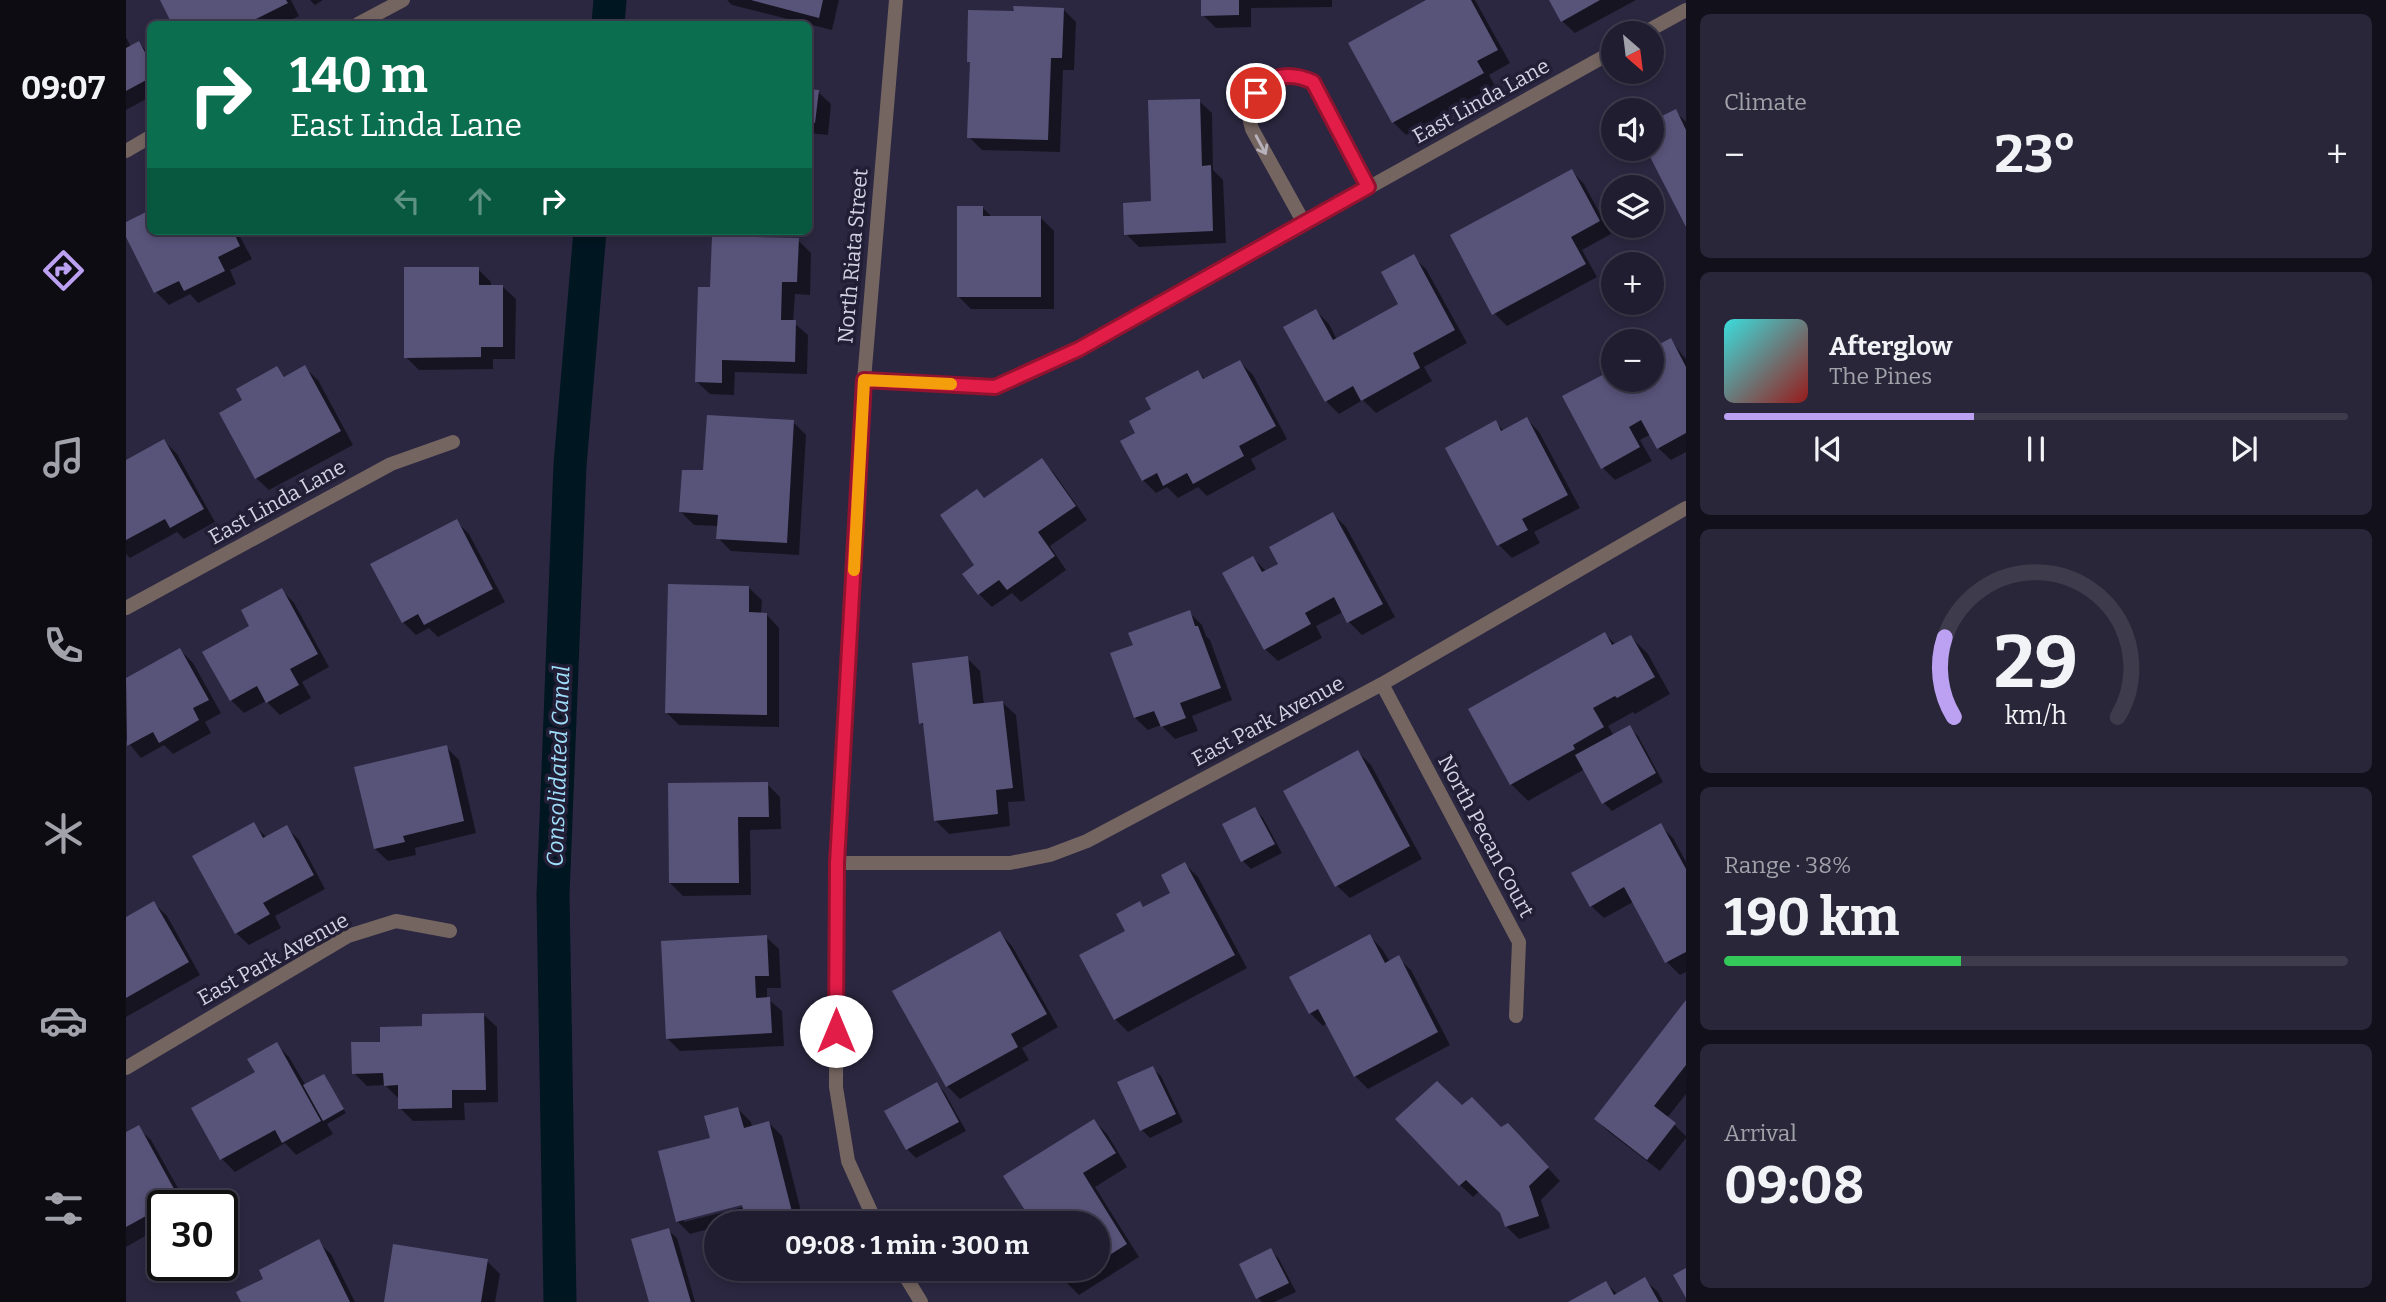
<!DOCTYPE html>
<html lang="en">
<head>
<meta charset="utf-8">
<style>
	:root { --surface:#201d30; --page:#282638; --text:#f1f3f6; --muted:#a2a2ab; --line:#3d3b4c; --accent:#bca0f2 }
	body { margin:0; font-family:Bitter,serif; background:var(--page); color:var(--text); height:100vh; display:flex; flex-direction:column; font-size:26px; white-space:nowrap }
	* { box-sizing:border-box; margin:0 }
	p { font-size:23px; color:var(--muted) }
	.icon { flex:none; width:38px; height:38px; fill:none; stroke:currentColor; stroke-width:2; stroke-linecap:round; stroke-linejoin:round }
	.map { position:relative; flex:1; overflow:hidden }
	.panel { display:flex; flex-direction:column; gap:14px; padding:14px; background:#12101a; width:700px }
	.panel>* { flex:none }
	.top-card { position:absolute; left:21px; top:21px; width:665px; height:214px; border-radius:10px; box-shadow:0 4px 10px #0003,0 0 0 2px var(--line); background:#0b6e4f; color:#fff; overflow:hidden }
	.needle { width:46px; rotate:152deg }
	.buttons { position:absolute; left:1475px; top:21px; display:grid; gap:14px }
	.buttons a { display:grid; place-items:center; width:63px; height:63px; border-radius:50%; background:var(--surface); box-shadow:0 4px 10px #0003,0 0 0 2px var(--line); font-size:35px }
	.speed { position:absolute; left:21px; top:1190px; display:flex; gap:14px; font-size:35px; font-weight:700; text-align:center }
	.speed>* { display:grid; place-content:center; width:91px; height:91px; border-radius:50%; background:var(--surface); box-shadow:0 4px 10px #0003,0 0 0 2px var(--line); line-height:1 }
	.speed .limit { border:4px solid #111; border-radius:10px; background:#fff; color:#111 }
	.pin { position:absolute; display:grid; place-items:center; width:60px; height:60px; color:#fff; margin:-30px; border:4px solid #fff; border-radius:50%; box-shadow:0 2px 7px #0007 }
	.me { position:absolute; width:77px; margin:-38px; rotate:0deg; stroke-linejoin:round; filter:drop-shadow(0 0 5px #0008) }
	.turn { display:flex; align-items:center; gap:24px; height:147px; padding:0 28px; font-size:32px }
	.turn .icon { width:91px; height:91px; stroke-width:2.5 }
	.turn b { display:block; font-size:49px; line-height:60px }
	.lanes { display:flex; align-items:center; height:66px; padding:0 28px; background:#0003; justify-content:center; gap:35px; direction:ltr }
	.lanes .off { opacity:.35 }
	.big { font-size:52px; font-weight:700; line-height:1.1 }
	.panel .card { flex:1; display:flex; flex-direction:column; justify-content:center; gap:10px; min-width:0; padding:0 24px; border-radius:10px; background:var(--page) }
	.panel .dial { align-items:center; gap:0 }
	.dial svg { height:182px; overflow:visible; fill:none; stroke:var(--line); stroke-width:7; stroke-linecap:round; text-anchor:middle }
	.dial text { fill:var(--text); stroke:none }
	.song { display:flex; align-items:center; gap:21px }
	.cover { width:84px; height:84px; border-radius:10px; background:linear-gradient(135deg,hsl(180 70% 55%),hsl(0 70% 35%)) }
	.played { height:7px; border-radius:4px; background:linear-gradient(90deg,var(--accent) 40%,var(--line) 40%) }
	.keys { display:flex; justify-content:space-around; direction:ltr }
	.heat { display:flex; justify-content:space-between; align-items:center; font-size:38px; direction:ltr }
	.charge { height:10px; border-radius:5px; background:linear-gradient(90deg,#34c759 38%,var(--line) 0) }
	.trip { position:absolute; left:578px; top:1211px; width:406px; height:70px; border-radius:35px; background:var(--surface); box-shadow:0 4px 10px #0003,0 0 0 2px var(--line); font-weight:700; line-height:70px; text-align:center }
	main { display:flex; flex:1; min-height:0 }
	.menu { display:flex; flex-direction:column; width:126px; justify-content:space-around; align-items:center; background:#0d0c13; color:var(--muted) }
	.menu .icon { width:49px; height:49px }
	.menu .current { color:var(--accent) }
	.menu b { font-size:32px; color:var(--text) }
	.map>svg:first-child { display:block }
	.shadow { fill:#0007; fill-rule:evenodd }
	.lines { fill:none; stroke-linecap:round; stroke-linejoin:round }
	.canal { stroke:#001620; stroke-width:33 }
	.building { fill:#585379 }
	.minor { stroke:#746560; stroke-width:14 }
	.oneway { stroke:#b6b1bb }
	.route-casing { stroke:#92132f; stroke-width:18 }
	.route { stroke:#e11d48; stroke-width:12 }
	.slow { stroke:#f59e0b; stroke-width:12 }
	.labels { text-anchor:middle; stroke-width:7; stroke-linejoin:round; paint-order:stroke }
	.street-label { font-size:21px; fill:#d3d2e2; stroke:#211e36 }
	.water-label { font-size:23px; font-style:italic; fill:#a0ddf9; stroke:#211e36 }
</style>
</head>
<body>
<main>
<nav class="menu">
<b>09:07</b>
<svg class="icon current" aria-label="directions" viewBox="0 0 24 24"><path d="M12 3l9 9-9 9-9-9zM9 14v-3h6M13 9l2 2-2 2"/></svg>
<svg class="icon" aria-label="music" viewBox="0 0 24 24"><path d="M9 18V5l10-2v13"/><circle cx="6" cy="18" r="3"/><circle cx="16" cy="16" r="3"/></svg>
<svg class="icon" aria-label="phone" viewBox="0 0 24 24"><path d="M5 4h4l2 5-3 2q2 4 5 5l2-3 5 2v4C11 20 4 13 5 4z"/></svg>
<svg class="icon" aria-label="climate" viewBox="0 0 24 24"><path d="M12 3v18M4 7l16 10M4 17L20 7"/></svg>
<svg class="icon" aria-label="car" viewBox="0 0 24 24"><path d="M5 17H2v-5l4-1 3-4h7l3 4 3 1v5h-3M9 17h6M6 11h13"/><circle cx="7" cy="17" r="2"/><circle cx="17" cy="17" r="2"/></svg>
<svg class="icon" aria-label="filters" viewBox="0 0 24 24"><path d="M4 7h16M4 17h16"/><circle cx="9" cy="7" r="2"/><circle cx="15" cy="17" r="2"/></svg>
</nav>
<div class="map">
<svg width="1560" height="1302" viewBox="0 0 1560 1302">
	<rect width="100%" height="100%" fill="#2b2740"/>
	<path class="shadow" d="M36,0H165L173,16L157,24H48Z
		M184,0H197L189,5Z
		M601,0H713L706,30L606,5Z
		M1077,0H1206V7L1125,8V27L1090,28L1077,15Z
		M1304,0H1349L1384,63L1363,75L1369,86L1280,135L1267,122Z
		M1425,0H1510L1449,33L1436,21Z
		M937,9L950,22L948,70H937L934,152L856,150L843,137L846,64L843,61L889,13Z
		M0,37L5,47L13,43L24,55V97L0,110Z
		M682,91L692,92L705,104L702,135L682,133Z
		M1073,101L1086,113L1087,170L1097,180L1100,243L1013,247L1000,234L1027,203Z
		M1549,111L1560,122V223L1522,149H1526V123Z
		M1446,171L1458,184L1485,234L1456,250L1471,277L1381,326L1368,313Z
		M857,208L867,218H915L928,231V309H845L833,297Z
		M24,212V231H111L126,259L104,270L110,284L72,303L64,294L43,305L30,292L0,233V224Z
		M672,240L685,253L684,295L669,294L667,322L682,335L681,374L609,372L608,395L584,394L571,382L586,289Z
		M1287,257L1300,269L1341,343L1298,367L1306,381L1250,413L1237,400L1213,414L1200,401L1190,311L1203,324L1211,340L1274,304Z
		M352,269L365,282V287H377L390,299L389,359H367V369L293,370L280,357Z
		M1544,340L1560,359V452L1545,460L1532,448L1525,434L1514,440L1526,461L1489,480L1477,468L1488,380H1526V350Z
		M1114,362L1127,375L1161,439L1125,459L1130,469L1081,496L1072,487L1052,498L1041,487L1030,493L1017,480L1012,434L1027,410L1072,372L1080,380Z
		M151,368L160,378L179,368L192,380L227,445L143,490L130,478L119,401Z
		M1401,419L1413,432L1454,508L1408,532L1414,543L1386,558L1373,545L1321,448L1370,423L1378,431Z
		M667,422L680,435L673,555L605,551L592,538L593,526L568,525L555,512L579,472Z
		M38,441L51,454L89,522L58,539L51,532L4,558L0,554V462Z
		M915,460L928,473L961,520L924,546L940,570L895,602L886,593L866,607L853,594L851,565L859,499Z
		M1207,514L1220,527L1269,617L1236,635L1223,622L1217,612L1190,626L1196,638L1152,661L1139,649L1127,558L1141,572L1154,564Z
		M330,521L343,534L379,602L312,637L303,628L290,635L277,622Z
		M623,588L636,600L635,614L641,615L653,628V727L553,725L540,712Z
		M156,590L168,603L203,667L176,682L185,698L154,715L140,701L118,713L105,700L79,652L126,627Z
		M1063,612L1076,625L1080,636L1084,640L1106,700L1066,716L1072,731L1049,739L1035,725L1022,730L1009,718V646Z
		M1479,634L1490,645L1505,637L1522,654L1544,694L1509,714L1507,712L1482,726L1488,736L1503,727L1512,736L1537,782L1486,811L1477,802L1459,769L1402,801L1385,784Z
		M54,650L67,663L95,713L79,722L85,733L47,754L38,745L15,758L0,740V680Z
		M841,658L854,671L858,705L877,703L890,715L899,801L882,802L884,826L823,834L810,821L800,728L795,723Z
		M320,747L333,760L350,833L289,848L290,855L262,861L249,849Z
		M1232,752L1245,765L1296,859L1224,898L1211,886Z
		M641,784L654,797L655,829L624,830L625,895L557,896L544,883Z
		M1129,809L1137,818L1156,853L1125,869L1117,861Z
		M128,825L141,838L160,827L173,840L199,889L149,916L155,928L123,945L110,933Z
		M1534,825L1547,838L1560,862V972L1554,975L1541,962L1507,902L1478,918L1465,906Z
		M1059,864L1072,877L1121,968L1002,1032L989,1019L1002,932L1014,904L1019,908L1046,893Z
		M28,903L41,916L74,975L0,1017V919Z
		M874,933L886,946L932,1027L896,1048L903,1060L834,1099L821,1086Z
		M1244,936L1256,949L1264,962L1272,958L1285,970L1324,1045L1242,1089L1229,1076L1201,1023L1197,1026L1184,1013Z
		M640,937L653,949L655,988H641V998L656,1011L658,1046L554,1051L541,1038Z
		M1560,1002V1094L1541,1118L1560,1136V1138L1534,1171L1483,1132L1470,1119Z
		M358,1015L371,1027L372,1102L338,1103L339,1120L287,1121L274,1108L272,1098L259,1085L241,1086L228,1073L256,1043Z
		M150,1044L163,1057L180,1086L198,1076L220,1113L201,1124L207,1134L170,1155L159,1143L109,1172L96,1159L67,1108L131,1073Z
		M1026,1068L1035,1076L1057,1122L1024,1138L1016,1130Z
		M811,1084L819,1093L840,1131L790,1158L781,1149L761,1112Z
		M1336,1107L1394,1138L1434,1181L1415,1200L1424,1228L1393,1239L1380,1226L1375,1212L1354,1191L1347,1197L1334,1185Z
		M612,1109L625,1122L626,1127L643,1123L656,1136L678,1223H623L621,1219L606,1223H590V1227L564,1234L551,1221L586,1139ZM624,1201L625,1205L558,1222V1218Z
		M968,1121L981,1134L1001,1167L969,1187L1013,1257L953,1295L940,1282L932,1269H971V1223H909L880,1177Z
		M12,1128L25,1140L62,1206H37V1226L0,1247V1134Z
		M542,1230L551,1238L569,1302H525Z
		M192,1242L205,1254L229,1302H117Z
		M1145,1250L1153,1259L1170,1292L1148,1302H1136L1132,1298Z
		M361,1261L374,1274L369,1302H260Z
		M1519,1280L1532,1292L1537,1302H1446L1480,1283L1492,1295Z"/>
	<g class="lines">
		<path class="canal" d="M482,24L484,0
			M434,1302L427,895L444,465L464,231"/>
	</g>
	<path class="building" d="M34,0H160L162,3L120,24H99L98,22L94,24H46Z
		M625,0H697L693,18Z
		M1075,0H1113V15L1075,16Z
		M1300,0H1345L1372,50L1351,61L1358,73L1266,123L1222,43Z
		M1423,0H1474L1435,22Z
		M887,6L938,8L936,58H925L922,140L841,138L844,62H841L842,10L888,11Z
		M13,41L24,62V78L0,91V48Z
		M682,89L693,90L689,123L682,122Z
		M1074,99L1076,166L1085,165L1087,231L998,235L997,203L1025,201L1022,100Z
		M1550,109L1560,130V227L1520,149H1526V121Z
		M1446,169L1474,221L1445,237L1460,264L1366,315L1324,235Z
		M831,206H857V216H915V297H831Z
		M24,210V231H107L114,246L92,257L99,271L58,291L53,281L28,293L0,237V222Z
		M586,236L673,238L671,282H656L655,320H670L669,362L596,360V383L569,382L572,287H584Z
		M1288,254L1329,330L1287,353L1294,368L1235,401L1227,386L1199,402L1157,327L1190,309L1207,340L1272,304L1255,272Z
		M278,267H353V285H377V347H355V357L278,358Z
		M1545,338L1560,367V433L1531,449L1515,420L1503,427L1514,447L1475,469L1436,396L1488,369V380H1526V348Z
		M1114,360L1150,426L1113,446L1118,456L1067,484L1061,473L1037,486L1031,473L1016,481L994,441L1009,433L1003,421L1025,409L1019,398L1072,370L1077,379Z
		M179,365L215,431L129,479L93,413L116,400L110,389L151,366L158,377Z
		M581,415L668,420L661,543L590,539L592,515L553,512L556,470H577Z
		M1401,417L1442,495L1396,519L1402,530L1371,546L1319,448L1370,420L1375,431Z
		M38,439L78,509L44,528L39,519L0,540V460Z
		M916,458L950,506L912,532L929,556L881,590L873,580L852,595L836,574L848,565L814,515L851,489L858,498Z
		M1207,512L1257,604L1221,623L1208,597L1179,613L1185,624L1138,650L1096,573L1127,556L1136,572L1152,564L1143,547Z
		M331,519L367,589L298,625L292,614L276,623L244,564Z
		M542,584L623,586V612L641,613V715L539,713Z
		M156,588L192,654L164,669L173,685L140,703L131,686L104,701L76,652L123,626L115,610Z
		M1064,610L1069,626H1072L1095,688L1054,703L1060,718L1035,727L1028,711L1008,718L984,653L1007,645L1002,633Z
		M1479,632L1486,645L1505,635L1529,677L1491,698L1489,696L1467,708L1478,727L1447,745L1449,749L1384,785L1342,709Z
		M54,648L83,700L67,708L73,720L33,743L27,732L1,746L0,678Z
		M842,656L847,704L877,701L887,788L870,790L872,814L808,821L797,723L793,724L786,663Z
		M1504,725L1530,773L1476,804L1449,755Z
		M321,745L338,821L277,836L279,842L248,849L228,767Z
		M1232,750L1284,846L1209,887L1157,791Z
		M642,782L643,817H612L613,883H543L542,783Z
		M1129,807L1149,844L1115,862L1096,824Z
		M128,822L137,838L161,825L188,875L137,903L144,914L109,934L66,856Z
		M1535,823L1560,869V952L1539,963L1498,887L1464,907L1445,873Z
		M1059,862L1109,955L988,1020L953,955L999,931L990,914L1014,901L1017,907L1044,893L1035,875Z
		M28,901L63,962L0,998V917Z
		M874,931L921,1014L885,1034L892,1047L820,1087L766,991Z
		M1244,934L1259,963L1273,955L1312,1032L1228,1077L1192,1009L1183,1014L1163,977Z
		M641,935L643,976H629L630,998L644,997L646,1033L540,1039L535,941Z
		M1560,1000V1065L1528,1106L1550,1123L1521,1160L1468,1119Z
		M358,1013L360,1090H326V1108L272,1109V1085L258,1086L257,1073L226,1074L225,1042H254V1027L296,1026V1014Z
		M151,1042L195,1121L156,1143L149,1130L94,1160L65,1108L129,1072L121,1059Z
		M1027,1066L1050,1114L1014,1131L991,1082Z
		M198,1074L218,1109L197,1121L177,1085Z
		M1311,1081L1336,1105L1346,1097L1375,1127L1382,1123L1423,1167L1403,1186L1413,1216L1379,1227L1374,1213L1340,1180L1333,1186L1269,1119Z
		M811,1082L833,1122L780,1150L758,1111Z
		M612,1107L618,1128L643,1121L666,1212L620,1223L616,1205L550,1222L532,1151L584,1138L578,1116Z
		M968,1119L990,1153L957,1173L1001,1244L971,1263V1223H907L877,1176Z
		M13,1125L53,1198L0,1227V1132Z
		M543,1228L565,1302H523L505,1239Z
		M193,1239L224,1302H115L110,1292L137,1279L133,1270Z
		M267,1244L362,1259L355,1302H258Z
		M1145,1248L1163,1283L1130,1299L1113,1264Z
		M1560,1268V1298L1547,1275Z
		M930,1269H962L939,1283Z
		M1519,1277L1533,1302H1442L1480,1281L1488,1295Z"/>
	<g class="lines">
		<path class="minor" d="M232,24L277,0
			M1518,33L1560,10
			M0,151L24,137
			M1178,223L1126,129C1125,124 1122,117 1123,112C1123,108 1125,105 1127,101C1137,75 1163,71 1187,82L1243,187
			M738,380L868,387L953,349L1488,51
			M0,608L265,464L327,442
			M1256,684L1393,942L1390,1016
			M711,863H884L924,855L961,841L1256,684L1560,508
			M0,1068L222,936L270,921L324,931
			M750,1223L722,1161L710,1087L711,863L738,380L770,0
			M775,1269L795,1302"/>
	</g>
	<defs><path id="oneway-shaft" d="M-6 0H5M1.5-3L5.5 0L1.5 3" fill="none" stroke-width="1.6" stroke-linecap="round" stroke-linejoin="round" transform="scale(1.75)"/></defs>
	<use class="oneway" href="#oneway-shaft" transform="translate(1135 145) rotate(62)"/>
	<g class="lines">
		<defs>
			<path id="route" d="M710,1031L711,863L738,380L869,387L953,349L1242,187L1187,82C1165,72 1146,74 1130,93"/>
		</defs>
		<use href="#route" class="route-casing"/>
		<use href="#route" class="route"/>
		<path class="slow" d="M728,570L738,380L825,384"/>
	</g>
	<g class="labels">
		<g class="street-label">
			<text transform="translate(1355 101) rotate(-29)" y="7">East Linda Lane</text>
			<text transform="translate(727 256) rotate(-85)" y="7">North Riata Street</text>
			<text transform="translate(151 502) rotate(-29)" y="7">East Linda Lane</text>
			<text transform="translate(1142 721) rotate(-28)" y="7">East Park Avenue</text>
			<text transform="translate(1360 836) rotate(62)" y="7">North Pecan Court</text>
			<text transform="translate(147 959) rotate(-29)" y="7">East Park Avenue</text>
		</g>
		<g class="water-label">
			<text transform="translate(432 766) rotate(-88)" y="8">Consolidated Canal</text>
		</g>
	</g>
</svg>
<div class="buttons">
<a><svg class="needle" viewBox="-14 -14 28 28"><path d="M0-13l5 13h-10z" fill="#e53935"/><path d="M0 13l5-13h-10z" fill="#a2a2ab"/></svg></a>
<a><svg class="icon" aria-label="sound" viewBox="0 0 24 24"><path d="M4 9h4l5-4v14l-5-4H4zM17 9q2 3 0 6"/></svg></a>
<a><svg class="icon" aria-label="layers" viewBox="0 0 24 24"><path d="M12 4l9 5-9 5-9-5zM3 14l9 5 9-5"/></svg></a>
<a>+</a>
<a>−</a>
</div>
<div class="speed"><div class="limit">30</div></div>
<div class="pin" style="left:1130px;top:93px;background:#d93025"><svg class="icon" aria-label="arrive" viewBox="0 0 24 24"><path d="M6 21V4h12l-3 4 3 4H6"/></svg></div>
<svg class="me" style="left:710px;top:1031px" viewBox="-20 -20 40 40"><circle r="19" fill="#fff"/><path d="M0-13L10 11 0 6-10 11z" fill="#e11d48"/></svg>
<div class="trip">09:08 · 1 min · 300 m</div>
<div class="top-card">
<div class="turn"><svg class="icon" aria-label="right" viewBox="0 0 24 24"><path d="M7 20v-9h11M14 6l5 5-5 5"/></svg><div><b>140 m</b>East Linda Lane</div></div>
<div class="lanes"><svg class="icon off" aria-label="left" viewBox="0 0 24 24"><path d="M17 20v-9H6M10 6l-5 5 5 5"/></svg><svg class="icon off" aria-label="ahead" viewBox="0 0 24 24"><path d="M12 20V5M6 11l6-6 6 6"/></svg><svg class="icon" aria-label="right" viewBox="0 0 24 24"><path d="M7 20v-9h11M14 6l5 5-5 5"/></svg></div>
</div>
</div>
<section class="panel">
<div class="card"><p>Climate</p>
<div class="heat"><a>−</a><b class="big">23°</b><a>+</a></div>
</div>
<div class="card">
<div class="song"><i class="cover"></i><div><b>Afterglow</b><p>The Pines</p></div></div>
<div class="played"></div>
<div class="keys"><svg class="icon" aria-label="previous" viewBox="0 0 24 24"><path d="M18 5L8 12l10 7zM5 5v14"/></svg><svg class="icon" aria-label="pause" viewBox="0 0 24 24"><path d="M8 5v14M16 5v14"/></svg><svg class="icon" aria-label="next" viewBox="0 0 24 24"><path d="M6 5l10 7-10 7zM19 5v14"/></svg></div>
</div>
<div class="card dial"><svg viewBox="0 0 100 80">
<path d="M14 69A42 42 0 1 1 86 69"/>
<path d="M14 69A42 42 0 0 1 10 34" stroke="#bca0f2"/>
<text x="50" y="56" font-size="32" font-weight="700">29</text>
<text x="50" y="72" font-size="11">km/h</text>
</svg></div>
<div class="card"><p>Range · 38%</p><b class="big">190 km</b><div class="charge"></div></div>
<div class="card"><p>Arrival</p><b class="big">09:08</b></div>
</section>
</main>
</body>
</html>
